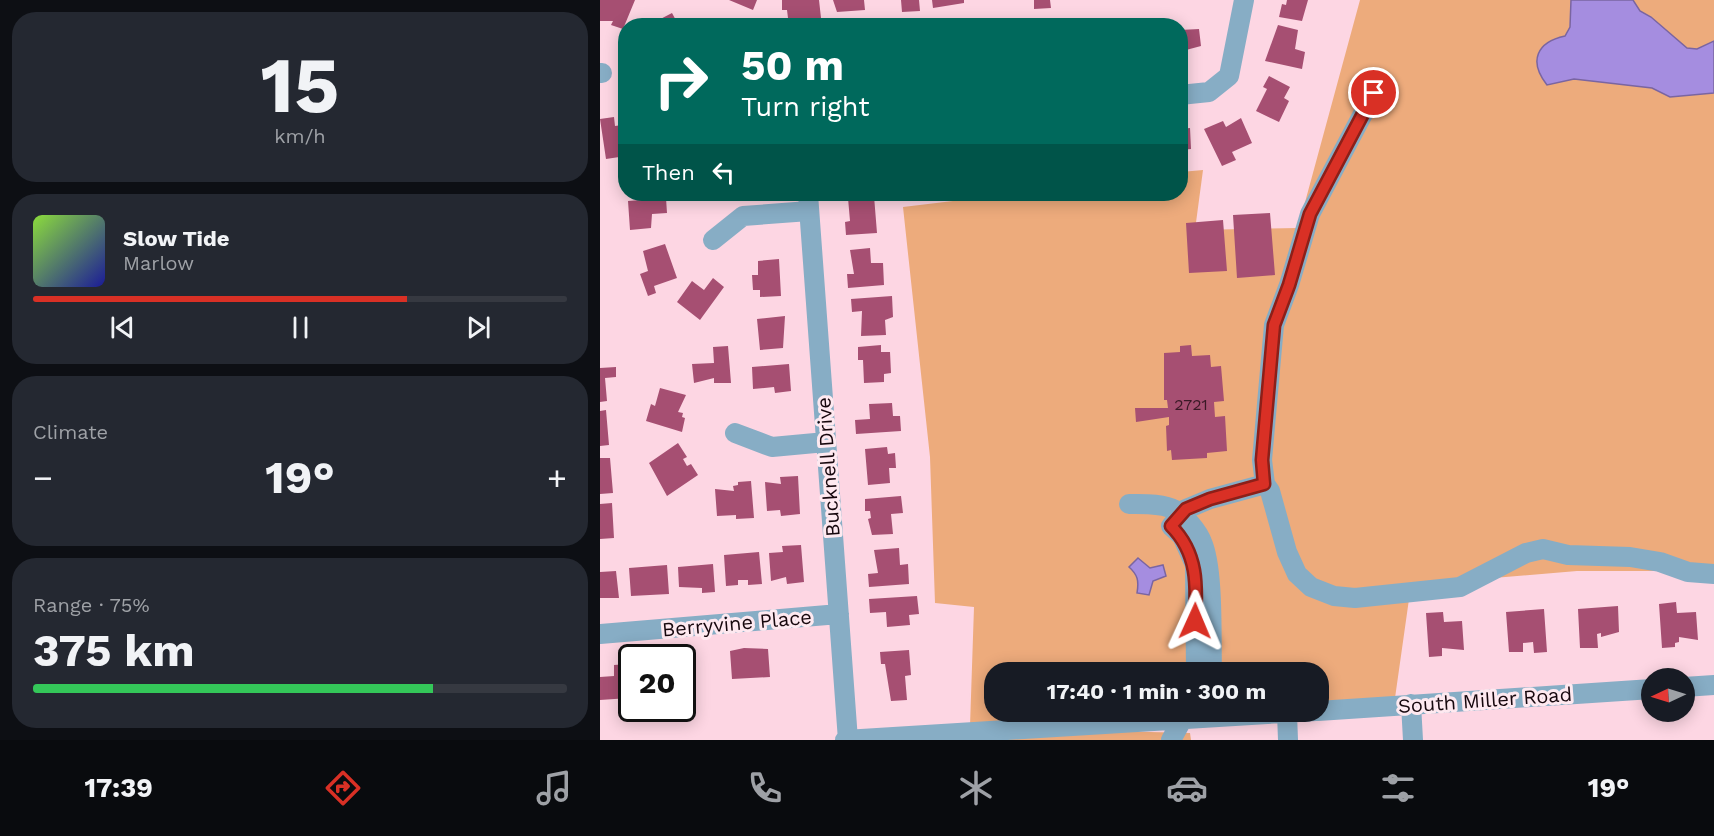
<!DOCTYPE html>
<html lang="en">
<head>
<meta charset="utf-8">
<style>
	:root { --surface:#171b24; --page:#242831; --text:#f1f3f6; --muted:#9ea1a6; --line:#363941; --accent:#d93025 }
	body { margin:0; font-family:"Work Sans",sans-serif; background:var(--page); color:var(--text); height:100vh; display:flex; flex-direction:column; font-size:22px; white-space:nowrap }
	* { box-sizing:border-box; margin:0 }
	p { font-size:20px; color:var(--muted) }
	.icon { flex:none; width:33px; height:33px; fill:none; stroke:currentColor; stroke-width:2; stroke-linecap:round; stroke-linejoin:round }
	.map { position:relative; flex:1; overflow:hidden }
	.side { display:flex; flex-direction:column; gap:12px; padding:12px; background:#0d0f14; width:600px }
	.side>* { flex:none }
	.top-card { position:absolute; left:18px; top:18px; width:570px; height:183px; border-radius:24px; box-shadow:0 3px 15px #0003; background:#00695c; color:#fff; overflow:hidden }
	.needle { width:39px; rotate:266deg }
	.tools { position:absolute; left:1041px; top:668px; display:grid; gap:12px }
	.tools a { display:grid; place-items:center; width:54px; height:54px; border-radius:50%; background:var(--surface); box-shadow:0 3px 15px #0003; font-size:30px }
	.speed { position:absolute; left:18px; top:644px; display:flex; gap:12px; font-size:30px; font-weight:700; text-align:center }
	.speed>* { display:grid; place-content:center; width:78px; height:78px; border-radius:50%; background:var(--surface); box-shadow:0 3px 15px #0003; line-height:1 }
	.speed .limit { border:3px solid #111; border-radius:9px; background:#fff; color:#111 }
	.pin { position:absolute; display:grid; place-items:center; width:51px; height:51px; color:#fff; margin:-26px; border:3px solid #fff; border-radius:50%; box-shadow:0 2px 6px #0007 }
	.me { position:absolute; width:66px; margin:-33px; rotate:1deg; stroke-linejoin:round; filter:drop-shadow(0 0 4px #0008) }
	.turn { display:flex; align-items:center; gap:21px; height:126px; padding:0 24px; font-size:27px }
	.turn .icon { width:78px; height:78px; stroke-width:2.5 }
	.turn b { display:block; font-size:42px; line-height:51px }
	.then { display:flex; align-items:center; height:57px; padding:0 24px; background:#0003; gap:12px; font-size:22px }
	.big { font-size:45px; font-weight:700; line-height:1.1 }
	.side .card { flex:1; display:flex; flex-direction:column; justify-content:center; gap:9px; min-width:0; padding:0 21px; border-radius:24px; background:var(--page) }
	.side .dial { align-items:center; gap:0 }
	.dial b { font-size:78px; line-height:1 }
	.song { display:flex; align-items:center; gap:18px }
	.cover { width:72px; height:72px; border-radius:9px; background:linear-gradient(135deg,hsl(90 70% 55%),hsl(240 70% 35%)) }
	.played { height:6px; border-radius:3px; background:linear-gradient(90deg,var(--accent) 70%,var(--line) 70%) }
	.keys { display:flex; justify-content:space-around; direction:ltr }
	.heat { display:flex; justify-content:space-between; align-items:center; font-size:33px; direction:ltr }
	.charge { height:9px; border-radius:4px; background:linear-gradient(90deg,#34c759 75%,var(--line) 0) }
	.trip { position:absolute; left:384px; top:662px; width:345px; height:60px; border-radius:24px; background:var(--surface); box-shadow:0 3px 15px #0003; font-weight:700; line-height:60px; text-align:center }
	.menu { display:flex; height:96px; justify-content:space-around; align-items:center; background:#090b0e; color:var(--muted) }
	.menu .icon { width:42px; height:42px }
	.menu .on { color:var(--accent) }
	.menu b { font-size:27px; color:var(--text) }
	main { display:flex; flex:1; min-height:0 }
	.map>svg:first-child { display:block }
	.green { fill:#edab7c }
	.water { fill:#a58de0; stroke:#7a65a1; stroke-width:1.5 }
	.building { fill:#a64f72 }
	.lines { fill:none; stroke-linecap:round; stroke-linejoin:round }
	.minor { stroke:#87adc5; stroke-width:20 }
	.route-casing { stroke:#8d1f18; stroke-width:15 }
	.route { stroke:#d93025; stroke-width:10 }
	.labels { text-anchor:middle; stroke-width:6; stroke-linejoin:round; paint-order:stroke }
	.number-label { font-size:16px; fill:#3a1926 }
	.street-label { font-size:20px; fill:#16070d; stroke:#fee9f0 }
</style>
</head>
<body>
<main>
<section class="side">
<div class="card dial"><b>15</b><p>km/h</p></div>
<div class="card">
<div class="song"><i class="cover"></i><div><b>Slow Tide</b><p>Marlow</p></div></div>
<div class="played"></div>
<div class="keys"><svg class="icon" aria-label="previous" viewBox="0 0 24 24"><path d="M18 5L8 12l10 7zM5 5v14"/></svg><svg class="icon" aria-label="pause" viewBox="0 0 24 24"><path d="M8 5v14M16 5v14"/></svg><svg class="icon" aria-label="next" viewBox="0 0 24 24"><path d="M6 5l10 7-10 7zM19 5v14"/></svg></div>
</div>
<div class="card"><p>Climate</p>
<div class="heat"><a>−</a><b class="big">19°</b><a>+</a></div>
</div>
<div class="card"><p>Range · 75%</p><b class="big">375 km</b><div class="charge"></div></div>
</section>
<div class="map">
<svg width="1114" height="740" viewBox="0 0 1114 740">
	<rect width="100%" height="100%" fill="#fdd6e3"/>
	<path class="green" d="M760,0H1114V571H977L811,585L795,698L719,704L718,672H394V711H613L370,726L374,607L335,603L330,457L303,207L411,194H580L581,172L603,170L595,230L698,228Z
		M510,731L590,733L591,740H370Z"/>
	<path class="water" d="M971,0H1033L1040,11L1051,17L1087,48L1097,49L1114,41V93L1070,97L1052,88L974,79L947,85C928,61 937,42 965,36L970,27Z
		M538,558L550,568L563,565L566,576L553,581L549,595L537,593C539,581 538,575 529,567Z"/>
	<path class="building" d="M0,0H35L23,29L11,25L13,21H0Z
		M129,0H157L153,10Z
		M182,0H219L221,18H188L187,10H182Z
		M233,0H264L265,10L237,12Z
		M301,0H319L320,11L302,12Z
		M332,0H364V3L333,8Z
		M434,0H450L451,8L434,9Z
		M687,0H708L702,21L679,17L682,4L686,5Z
		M72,13L79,26H47Z
		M678,25L698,30L695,49L705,52L702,69L665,61Z
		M599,29L601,46L586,50V48H580V30Z
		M669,76L690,87L684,98L689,101L679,122L656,111L667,89L663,87Z
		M14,117L15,126L22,125L21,122L26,123V156L6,159L0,119Z
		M641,118L652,143L632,152L636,160L622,166L604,129L623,121L626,127Z
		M590,128L591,149L580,150V129Z
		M274,196L277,233L246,235L245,222L250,221L248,198Z
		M66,198L67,213L52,214L51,228L30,230L28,201Z
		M670,213L675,275L637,278L633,215Z
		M623,220L627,271L589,273L586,223Z
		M65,244L77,278L54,286L56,293L48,296L40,274L48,271L43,251Z
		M270,248L271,263H283L284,285L248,288L247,274H254L250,250Z
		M179,259L181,296L160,297V290H153L152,275H158V261Z
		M113,278L124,287L100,320L77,302L92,281L104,290Z
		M292,296L293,317L285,320L286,335L261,336L262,311L252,312L251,299Z
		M185,316L183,348L160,350L157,319Z
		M281,345V352H290L291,373L284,374V382L264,383L263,360H258V347Z
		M591,345L592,356L610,355L611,367L621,366L624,401L614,402L615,417L625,416L627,451L607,453V458L572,460L571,450L567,451L566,426L569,425V417L536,422L535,408H568L567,400H564V353L580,352V346Z
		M128,346L131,383H114V378L94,383L92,364L114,363L113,347Z
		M189,364L191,391L175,393L174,387L153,389L152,367Z
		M16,367V377L5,378L7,401L0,402V368Z
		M60,388L86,395L78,412L83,413L82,417L85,418L82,432L46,421L51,404L55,406Z
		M292,403L293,416H300L301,431L256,434L255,420L270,419L269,404Z
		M6,410L9,445L0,446V411Z
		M78,443L87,457L83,459L87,466L91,464L98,475L67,496L49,463Z
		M287,447L288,454L295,453L296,468H289L290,483L268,485L265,449Z
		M0,458H10L13,493L0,494Z
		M198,476L200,514L181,516L180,510L167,511L165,482L181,484L180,477Z
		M151,481L154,518L136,519V515L117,516L115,489L134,491L133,486L138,485V482Z
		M301,496L303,513L291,514L293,534L272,535L268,519L271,518L270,511H265V499Z
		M12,503L14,538L0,539V504Z
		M201,545L204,582L187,584L186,577L171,581L169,553L183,552L182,546Z
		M299,548L300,565L308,564L309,584L269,587L268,574L278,573L274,550Z
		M159,552L162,584L148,585V580H138V585L126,586L124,555Z
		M113,564L115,592L102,593V588L79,587L78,567Z
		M67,565L69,594L31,596L29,568Z
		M16,571L19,598H0V572Z
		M317,596L319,614L309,615L310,625L287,627L286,612L270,613L269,599Z
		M1076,602L1077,613L1096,612L1098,640L1079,637V642L1075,643V647L1062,648L1059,604Z
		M1018,606L1019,632L1001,637V633L997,634L998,648H980L978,609Z
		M944,609L947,652L934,653L933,642L923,643V652H909L906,612Z
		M843,612L844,622L862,621L864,650L842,648V656L829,657L826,613Z
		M144,648L168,649L170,677L132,679L130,651Z
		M309,650L311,675L305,676L307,700L291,701L285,664H281L280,652Z
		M27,664L29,698L0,700V677L14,676V665Z"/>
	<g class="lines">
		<path class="minor" d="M0,73H2
			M580,95L609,92L629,76L644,0
			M208,194L248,740
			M113,240L143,216L209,211
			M135,433L172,447L226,442
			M665,484L662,460L674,325L689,285L710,214L774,93
			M529,504C543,504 563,503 575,510C585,516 598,531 602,542C614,569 611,640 612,672
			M0,634L239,614
			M596,672L595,565L582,536L571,526L586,509L610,499L665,484L670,491L687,552L697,574L711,587L734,596L755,598L860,587L926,553L943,549L968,555L1030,557L1060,562L1088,572L1114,574
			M1084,687L1114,685
			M811,704L813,740
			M718,711L1052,689
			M687,713L688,740
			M245,740L716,711
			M571,740L587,711"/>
	</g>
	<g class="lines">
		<defs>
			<path id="route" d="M595,621C597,585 598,553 571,526L586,509L610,499L664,484L662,460L674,325L689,285L710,214L774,93"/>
		</defs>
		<use href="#route" class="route-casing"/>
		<use href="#route" class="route"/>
	</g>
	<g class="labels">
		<g class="number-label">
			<text x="591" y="410">2721</text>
		</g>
		<g class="street-label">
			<text transform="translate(228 467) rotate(-94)" y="7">Bucknell Drive</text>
			<text transform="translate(137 623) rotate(-5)" y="7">Berryvine Place</text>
			<text transform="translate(885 700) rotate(-4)" y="7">South Miller Road</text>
		</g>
	</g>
</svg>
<div class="tools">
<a><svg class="needle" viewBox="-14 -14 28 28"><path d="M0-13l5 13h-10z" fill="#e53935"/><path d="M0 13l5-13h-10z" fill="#9ea1a6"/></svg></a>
</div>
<div class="speed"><div class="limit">20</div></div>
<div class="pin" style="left:774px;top:93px;background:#d93025"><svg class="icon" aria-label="arrive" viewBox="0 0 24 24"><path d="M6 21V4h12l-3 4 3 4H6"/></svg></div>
<svg class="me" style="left:595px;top:621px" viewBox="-20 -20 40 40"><path d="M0-17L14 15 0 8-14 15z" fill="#d93025" stroke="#fff" stroke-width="4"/></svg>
<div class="trip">17:40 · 1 min · 300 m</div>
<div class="top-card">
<div class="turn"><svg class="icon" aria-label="right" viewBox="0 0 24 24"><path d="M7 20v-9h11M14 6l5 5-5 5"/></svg><div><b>50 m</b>Turn right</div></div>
<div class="then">Then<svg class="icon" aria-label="left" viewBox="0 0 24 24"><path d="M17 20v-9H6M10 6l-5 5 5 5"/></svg></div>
</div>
</div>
</main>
<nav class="menu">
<b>17:39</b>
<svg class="icon on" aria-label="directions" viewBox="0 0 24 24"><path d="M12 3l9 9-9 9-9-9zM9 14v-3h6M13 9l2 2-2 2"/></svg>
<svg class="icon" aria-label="music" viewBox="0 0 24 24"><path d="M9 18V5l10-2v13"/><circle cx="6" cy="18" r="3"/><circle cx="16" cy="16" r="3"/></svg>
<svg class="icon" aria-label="phone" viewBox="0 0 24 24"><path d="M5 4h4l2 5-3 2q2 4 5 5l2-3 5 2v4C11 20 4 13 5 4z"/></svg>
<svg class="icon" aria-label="climate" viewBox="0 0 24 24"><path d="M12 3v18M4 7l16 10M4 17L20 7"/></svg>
<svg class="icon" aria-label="car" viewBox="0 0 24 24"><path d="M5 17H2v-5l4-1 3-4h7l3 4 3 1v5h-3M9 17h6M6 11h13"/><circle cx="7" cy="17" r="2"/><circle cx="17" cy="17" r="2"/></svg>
<svg class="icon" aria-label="filters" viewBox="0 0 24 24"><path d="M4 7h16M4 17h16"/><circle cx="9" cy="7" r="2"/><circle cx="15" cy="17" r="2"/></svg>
<b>19°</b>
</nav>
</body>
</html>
